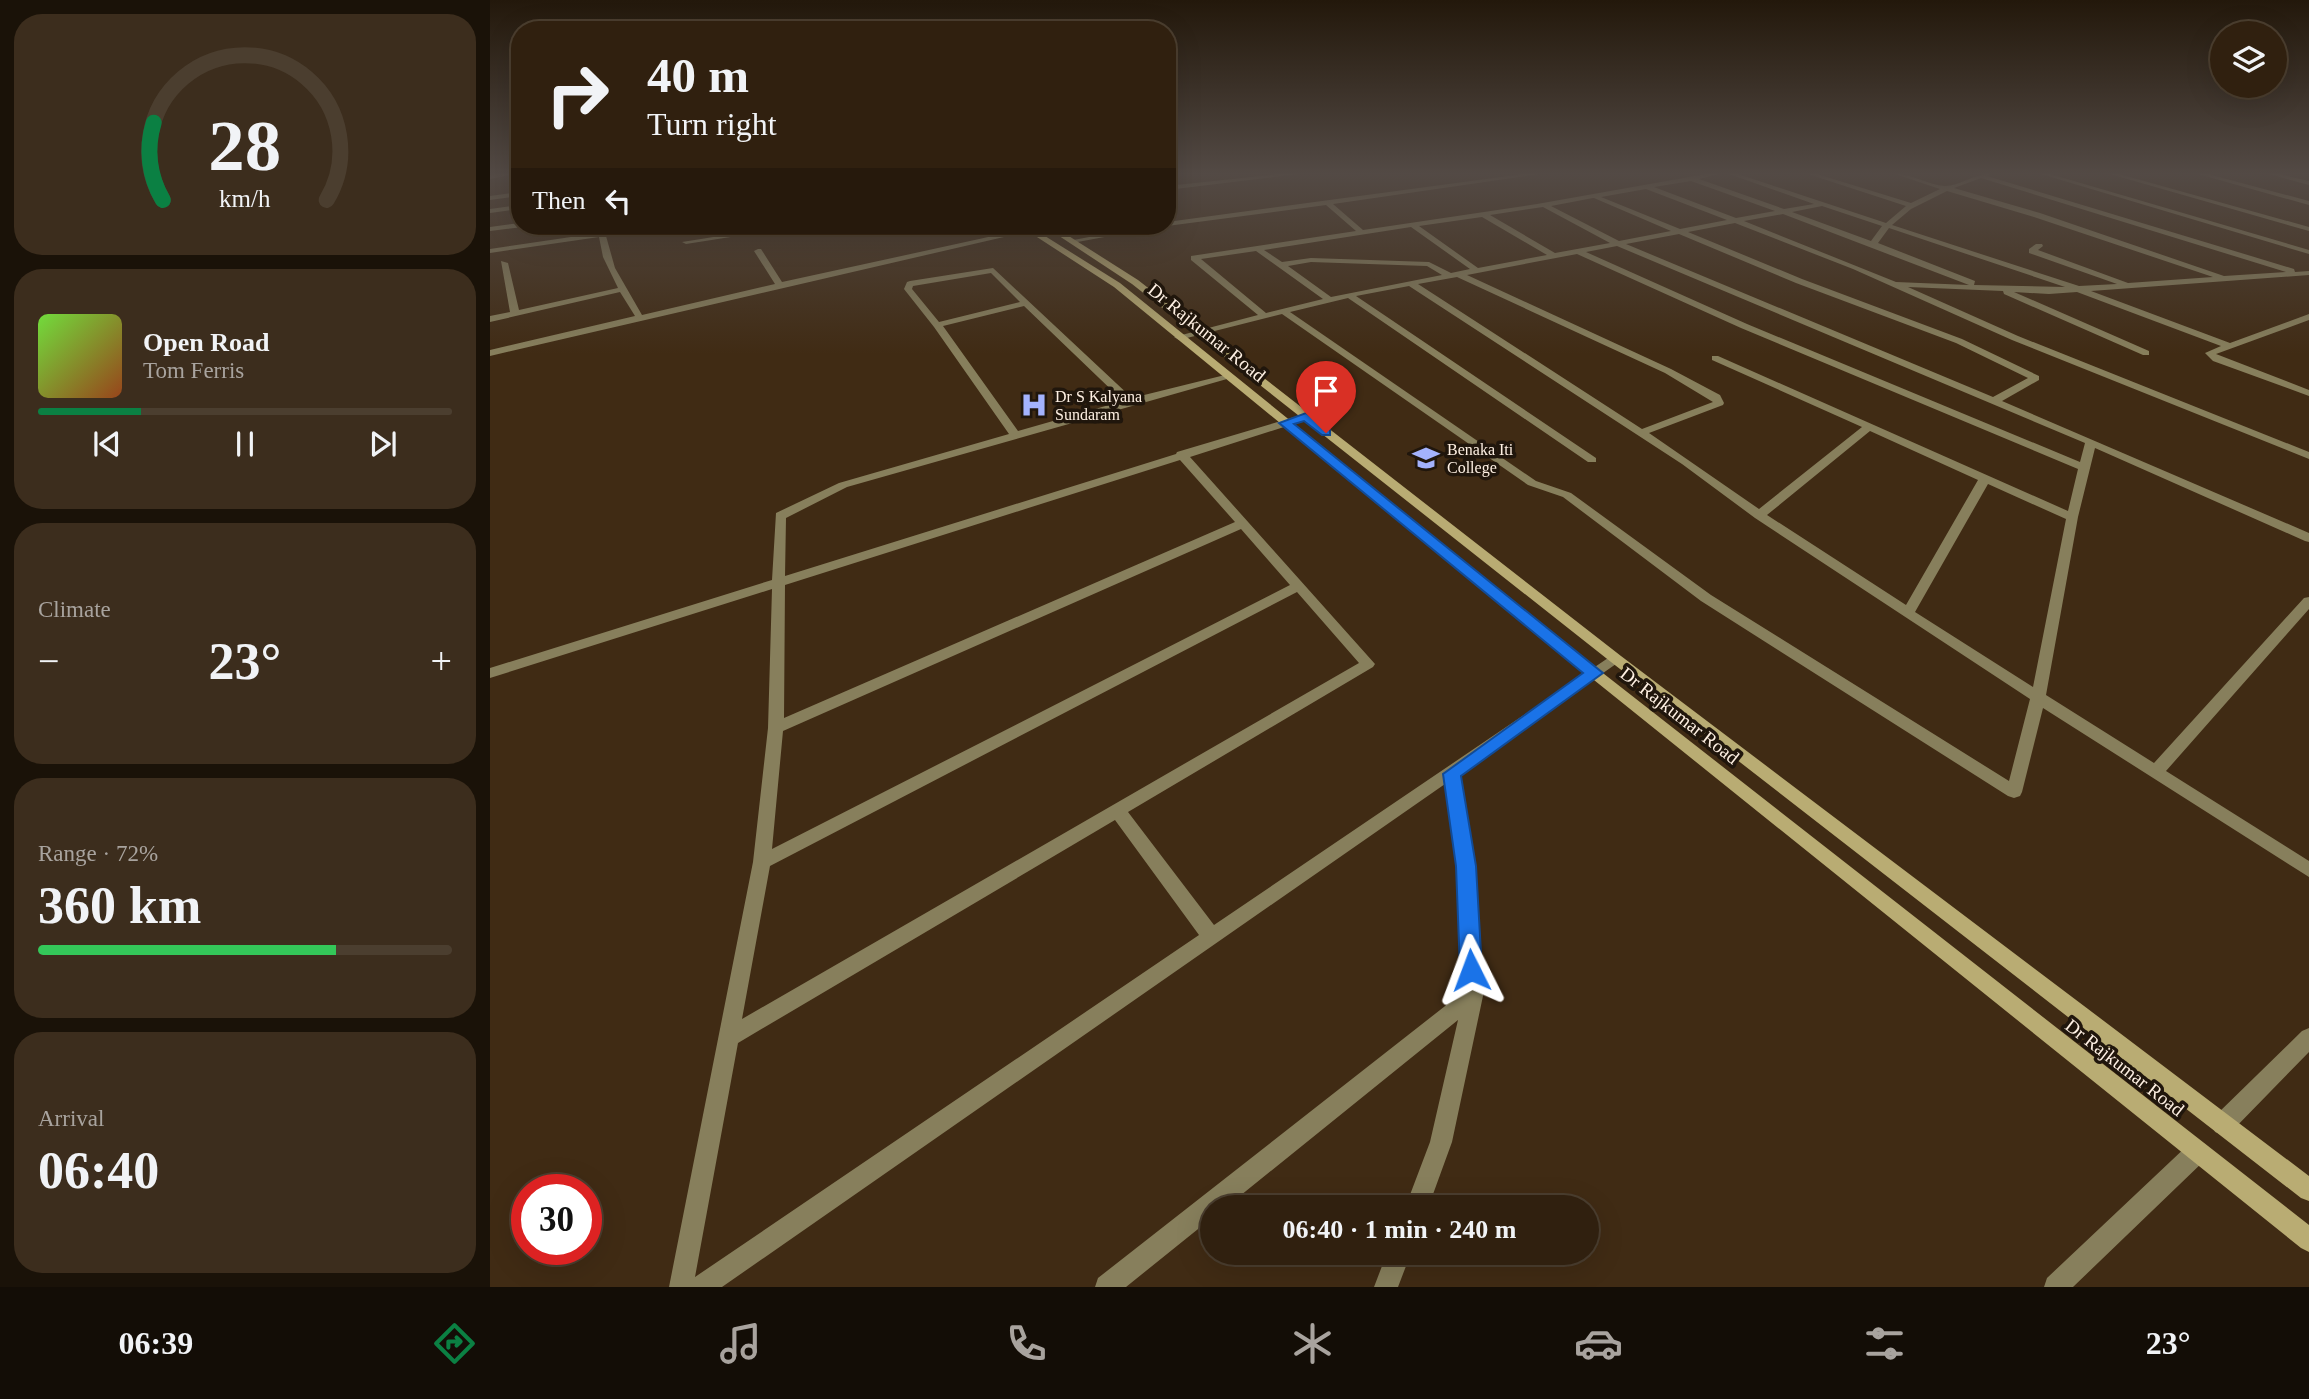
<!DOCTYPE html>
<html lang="en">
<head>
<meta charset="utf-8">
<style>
	:root { --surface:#30200f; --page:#3c2d1d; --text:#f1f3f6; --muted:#a8a39e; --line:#4b3e2f; --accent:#0b8043 }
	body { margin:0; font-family:Georgia,serif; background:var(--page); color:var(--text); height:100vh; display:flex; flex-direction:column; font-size:26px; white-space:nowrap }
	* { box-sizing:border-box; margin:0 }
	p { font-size:23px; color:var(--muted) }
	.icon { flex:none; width:38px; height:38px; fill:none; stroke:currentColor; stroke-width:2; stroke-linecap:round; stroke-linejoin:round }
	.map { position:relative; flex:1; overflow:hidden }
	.drawer { display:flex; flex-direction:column; gap:14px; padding:14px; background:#1a1208; width:490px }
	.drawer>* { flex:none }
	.top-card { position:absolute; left:21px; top:21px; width:665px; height:214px; border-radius:28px; box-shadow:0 7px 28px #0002,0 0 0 2px var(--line); background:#30200f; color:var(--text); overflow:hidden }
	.controls { position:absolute; left:1720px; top:21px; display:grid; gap:14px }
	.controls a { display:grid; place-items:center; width:77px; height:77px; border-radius:50%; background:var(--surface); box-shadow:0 7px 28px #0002,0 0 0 2px var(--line); font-size:35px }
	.speed { position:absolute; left:21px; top:1174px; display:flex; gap:14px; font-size:35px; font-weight:700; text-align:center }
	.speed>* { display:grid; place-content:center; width:91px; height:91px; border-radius:50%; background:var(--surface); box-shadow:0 7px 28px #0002,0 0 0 2px var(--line); line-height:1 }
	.speed .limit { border:10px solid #d22; background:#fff; color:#111 }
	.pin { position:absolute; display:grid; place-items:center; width:60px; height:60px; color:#fff; margin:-72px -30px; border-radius:50% 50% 50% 0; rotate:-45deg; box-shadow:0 0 7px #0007 }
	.pin .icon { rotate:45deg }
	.me { position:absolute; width:77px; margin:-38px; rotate:357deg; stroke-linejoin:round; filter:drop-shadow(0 0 5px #0008) }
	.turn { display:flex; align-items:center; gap:24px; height:147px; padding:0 21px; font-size:32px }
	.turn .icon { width:91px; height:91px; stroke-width:2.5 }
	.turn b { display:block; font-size:49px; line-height:60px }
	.then { display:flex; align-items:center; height:66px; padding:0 21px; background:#0003; gap:14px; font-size:26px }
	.big { font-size:52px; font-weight:700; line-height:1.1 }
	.drawer .card { flex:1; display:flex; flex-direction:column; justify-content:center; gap:10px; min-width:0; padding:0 24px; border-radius:28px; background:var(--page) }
	.drawer .dial { align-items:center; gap:0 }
	.dial svg { height:182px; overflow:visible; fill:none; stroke:var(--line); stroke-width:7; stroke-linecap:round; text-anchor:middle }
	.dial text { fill:var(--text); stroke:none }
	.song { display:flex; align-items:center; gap:21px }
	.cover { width:84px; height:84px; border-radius:10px; background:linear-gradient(135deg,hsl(100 70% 55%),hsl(20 70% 35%)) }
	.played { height:7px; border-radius:4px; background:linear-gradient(90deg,var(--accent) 25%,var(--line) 25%) }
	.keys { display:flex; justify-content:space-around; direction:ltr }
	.heat { display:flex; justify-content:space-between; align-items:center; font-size:38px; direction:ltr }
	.charge { height:10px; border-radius:5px; background:linear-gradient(90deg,#34c759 72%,var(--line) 0) }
	.trip { position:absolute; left:710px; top:1195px; width:399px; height:70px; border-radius:35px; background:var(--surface); box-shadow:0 7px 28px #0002,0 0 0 2px var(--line); font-weight:700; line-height:70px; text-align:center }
	.tab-bar { display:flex; height:112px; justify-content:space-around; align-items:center; background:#130d06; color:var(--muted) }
	.tab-bar .icon { width:49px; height:49px }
	.tab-bar .active { color:var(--accent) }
	.tab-bar b { font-size:32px; color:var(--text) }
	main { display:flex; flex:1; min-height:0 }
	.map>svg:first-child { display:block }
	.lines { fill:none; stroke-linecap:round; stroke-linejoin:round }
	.minor { fill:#877f5c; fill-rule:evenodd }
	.secondary { fill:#b9ac73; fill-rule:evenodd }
	.route { fill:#1a73e8; stroke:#114b97; stroke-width:2 }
	.labels { text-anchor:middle; stroke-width:7; stroke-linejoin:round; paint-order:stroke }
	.far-poi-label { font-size:16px; fill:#fef0e3; stroke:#20160c; text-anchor:start }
	.street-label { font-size:19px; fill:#fef0e3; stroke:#20160c }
</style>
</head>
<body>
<main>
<section class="drawer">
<div class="card dial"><svg viewBox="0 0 100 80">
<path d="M14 69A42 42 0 1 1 86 69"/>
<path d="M14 69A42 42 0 0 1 10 35" stroke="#0b8043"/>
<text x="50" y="56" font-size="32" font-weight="700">28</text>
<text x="50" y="72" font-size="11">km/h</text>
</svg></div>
<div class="card">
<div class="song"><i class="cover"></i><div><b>Open Road</b><p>Tom Ferris</p></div></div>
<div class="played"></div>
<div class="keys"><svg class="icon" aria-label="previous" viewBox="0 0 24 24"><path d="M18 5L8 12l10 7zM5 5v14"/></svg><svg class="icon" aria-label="pause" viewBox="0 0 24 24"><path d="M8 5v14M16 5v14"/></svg><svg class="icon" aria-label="next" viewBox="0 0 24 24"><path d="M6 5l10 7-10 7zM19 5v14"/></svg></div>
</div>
<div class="card"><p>Climate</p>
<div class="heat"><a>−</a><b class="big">23°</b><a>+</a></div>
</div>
<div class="card"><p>Range · 72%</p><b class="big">360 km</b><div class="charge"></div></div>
<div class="card"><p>Arrival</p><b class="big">06:40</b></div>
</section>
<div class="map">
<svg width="1819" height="1287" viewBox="0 0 1819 1287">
	<rect width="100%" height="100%" fill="#402b14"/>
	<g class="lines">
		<path class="minor" d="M9,174H25L0,179V175Z
			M789,174H808L677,190V186Z
			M1033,174H1049L843,204L873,230L1047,204L1216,174H1229L1209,179L1294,209L1324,204L1239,174H1248L1396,223L1416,206L1318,174H1327L1421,203L1450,189L1405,174C1423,174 1438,185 1455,186C1469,186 1484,174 1499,174L1497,176L1804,269L1805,272L1819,271V275L1601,291L1740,343L1819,314V320L1726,354L1819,390V396L1723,361L1715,353L1731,346L1587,292L1559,294L1524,292L1659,351V355H1653L1514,294L1513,291L1418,287L1528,336L1819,452V459L1522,340L1363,269L1245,223L1198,232L1312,279L1472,339L1549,376V380L1512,401L1819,533V542L1815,541L1605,448L1588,517L1556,695L1664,763L1814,598L1819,597V609L1676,771L1819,861V877L1553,708L1532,792L1530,796L1524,798L1518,796L1211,601L1073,497L1038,485L792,314L689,340L684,337L768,315L701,260V256L866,231L836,205L677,226H675H677V222ZM1491,178L1796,272L1734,276L1550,213L1464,188ZM1201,181L1285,211L1246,218L1164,187ZM1156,189L1237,220L1190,229L1111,197ZM1457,191L1544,217L1723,277L1638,283L1548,250L1553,246L1552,244H1546L1539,249V253L1627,284L1589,286L1402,225L1421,209ZM1103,198H1104L1181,231L1129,241L1061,206ZM1332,206L1392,226L1381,241L1302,212ZM1053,207L1120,243L1065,253L1000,215ZM1293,214L1479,285L1406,282L1254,221ZM992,217L1057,255L988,268L929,226ZM921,227L980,269L961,273L939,262L821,258L792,262L774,250ZM1399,228L1575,287L1484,285L1485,281L1388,243ZM1189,234L1306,283L1466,343L1538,378L1503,397L1136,244ZM1127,246L1595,443L1590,462L1257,324L1096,252ZM766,251L833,299L776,313L711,259ZM1087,254L1251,328L1588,469L1578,511L1228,356H1222V360L1372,427L1269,509L1159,433L1233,405L1234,403L1230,395L1181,369L977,275ZM821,262L937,266L952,275L841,297L798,266ZM967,277L1175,373L1223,402L1152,429L928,284ZM919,286L1192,464L1265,518L1540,699L1519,781L1221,595L1081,493L1046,481L800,312L858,298L1098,462H1106V458L866,296ZM1380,431L1488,480L1416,605L1277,515ZM1498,484L1576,519L1543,687L1425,612Z
			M1551,174H1560L1819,250V254Z
			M1620,174H1629L1819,227V231Z
			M1708,174H1718L1819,201V205Z
			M1779,174H1789L1819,181V185Z
			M30,192V196L0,200V196Z
			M30,205V209L0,213V209Z
			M30,223V226L33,227L0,231V227Z
			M156,226H173L116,236L125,268L152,315L285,284L264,251L268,249H271L292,282L540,228L544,230L0,356V350L145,316L130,292L0,322V316L20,312L11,261L18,263L29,310L128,288L113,257L109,237L0,253V249Z
			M292,226H310L196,244L192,242Z
			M658,226H674L582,243L578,241Z
			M503,268L642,398L739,374L744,377L357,487L296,518L295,576L686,454L687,452L811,415H819V419L700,457L885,664L883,667L638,812L724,925L1121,656L1126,654L1133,659L970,774L985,866L993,996L962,1142L938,1208H915L940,1142L968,1020L735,1208H723V1217L636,1287H605L608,1278L973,992L967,866L955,784L232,1287H179L263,862L278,728L282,589L0,678V668L282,580L286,513L349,483L519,434L444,327L414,289L417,282L420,281ZM501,273L530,302L449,322L422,289L423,286ZM534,306L633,401L528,431L453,326ZM690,460L745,522L294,718L295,585ZM751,529L800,585L282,849L293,731ZM807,592L869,663L252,1019L280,866ZM625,820L709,935L205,1277L248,1043Z
			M1819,1028V1052L1741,1132L1733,1135L1725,1132L1722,1124L1725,1116L1812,1031Z
			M1707,1141L1715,1144L1718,1152L1715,1160L1583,1287H1554L1557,1278L1699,1144Z
			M897,1253H921L908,1287H884Z"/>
		<path class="secondary" d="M530,226H539L630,283L1109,670L1819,1225V1252L1811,1248L1099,676L624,287Z
			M554,226H563L648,280L1131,656L1819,1176V1201L1811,1198L1121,662L642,284Z"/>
	</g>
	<linearGradient id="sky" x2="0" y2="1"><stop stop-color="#23180b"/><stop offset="0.49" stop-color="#534a45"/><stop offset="1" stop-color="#534a45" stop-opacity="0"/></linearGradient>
	<rect width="1819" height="354" fill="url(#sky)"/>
	<path class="route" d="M816,413L840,430V435H832L814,421L804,424L1113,673L971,776L986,866L992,970L989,977L981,980L974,977L970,970L966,866L953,774L1093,673L789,423Z"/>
	<defs>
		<symbol id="hospital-bare" viewBox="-9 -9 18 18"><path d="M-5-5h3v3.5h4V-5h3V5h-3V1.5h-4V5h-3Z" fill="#a3b2fd" stroke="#20160c" stroke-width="2.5" paint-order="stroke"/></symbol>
		<symbol id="university-bare" viewBox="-9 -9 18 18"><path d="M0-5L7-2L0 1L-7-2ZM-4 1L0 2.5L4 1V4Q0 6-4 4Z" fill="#a3b2fd" stroke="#20160c" stroke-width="2.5" paint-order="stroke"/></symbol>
	</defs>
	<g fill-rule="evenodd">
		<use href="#hospital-bare" x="525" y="386" width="38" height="38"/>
		<use href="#university-bare" x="917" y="439" width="38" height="38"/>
	</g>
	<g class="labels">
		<g class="far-poi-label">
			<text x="565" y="402">Dr S Kalyana<tspan x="565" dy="18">Sundaram</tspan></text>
			<text x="957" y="455">Benaka Iti<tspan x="957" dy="18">College</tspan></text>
		</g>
		<g class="street-label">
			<text transform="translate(717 332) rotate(39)" y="7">Dr Rajkumar Road</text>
			<text transform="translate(1190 715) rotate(38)" y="7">Dr Rajkumar Road</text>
			<text transform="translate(1635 1067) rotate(38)" y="7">Dr Rajkumar Road</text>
		</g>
	</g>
</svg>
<div class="controls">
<a><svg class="icon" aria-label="layers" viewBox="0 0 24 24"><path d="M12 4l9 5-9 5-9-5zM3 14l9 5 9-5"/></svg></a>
</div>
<div class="speed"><div class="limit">30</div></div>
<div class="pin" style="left:836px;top:433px;background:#d93025"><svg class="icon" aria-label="arrive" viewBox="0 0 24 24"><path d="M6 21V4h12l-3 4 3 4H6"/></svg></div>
<svg class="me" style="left:981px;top:970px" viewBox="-20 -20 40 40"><path d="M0-17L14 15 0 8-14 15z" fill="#1a73e8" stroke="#fff" stroke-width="4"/></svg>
<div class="trip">06:40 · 1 min · 240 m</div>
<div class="top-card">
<div class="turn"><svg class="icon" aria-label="right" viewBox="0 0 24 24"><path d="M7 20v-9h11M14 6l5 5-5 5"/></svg><div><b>40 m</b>Turn right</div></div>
<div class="then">Then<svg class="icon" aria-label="left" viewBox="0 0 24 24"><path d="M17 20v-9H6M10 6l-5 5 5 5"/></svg></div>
</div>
</div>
</main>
<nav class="tab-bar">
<b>06:39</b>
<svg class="icon active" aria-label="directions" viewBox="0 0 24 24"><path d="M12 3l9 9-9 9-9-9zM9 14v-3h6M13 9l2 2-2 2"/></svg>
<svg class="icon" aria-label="music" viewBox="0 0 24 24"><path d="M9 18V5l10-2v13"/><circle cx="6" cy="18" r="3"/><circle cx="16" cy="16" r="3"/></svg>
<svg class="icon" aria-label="phone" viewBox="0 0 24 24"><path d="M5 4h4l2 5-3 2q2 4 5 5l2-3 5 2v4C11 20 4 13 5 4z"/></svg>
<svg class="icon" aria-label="climate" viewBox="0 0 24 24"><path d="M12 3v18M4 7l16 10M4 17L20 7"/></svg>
<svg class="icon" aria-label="car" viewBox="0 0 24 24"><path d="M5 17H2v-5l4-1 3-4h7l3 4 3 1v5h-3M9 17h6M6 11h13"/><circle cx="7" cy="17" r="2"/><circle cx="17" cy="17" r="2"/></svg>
<svg class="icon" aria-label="filters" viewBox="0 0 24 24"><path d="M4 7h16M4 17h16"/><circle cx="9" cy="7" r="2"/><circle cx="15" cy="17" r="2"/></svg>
<b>23°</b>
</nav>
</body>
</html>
